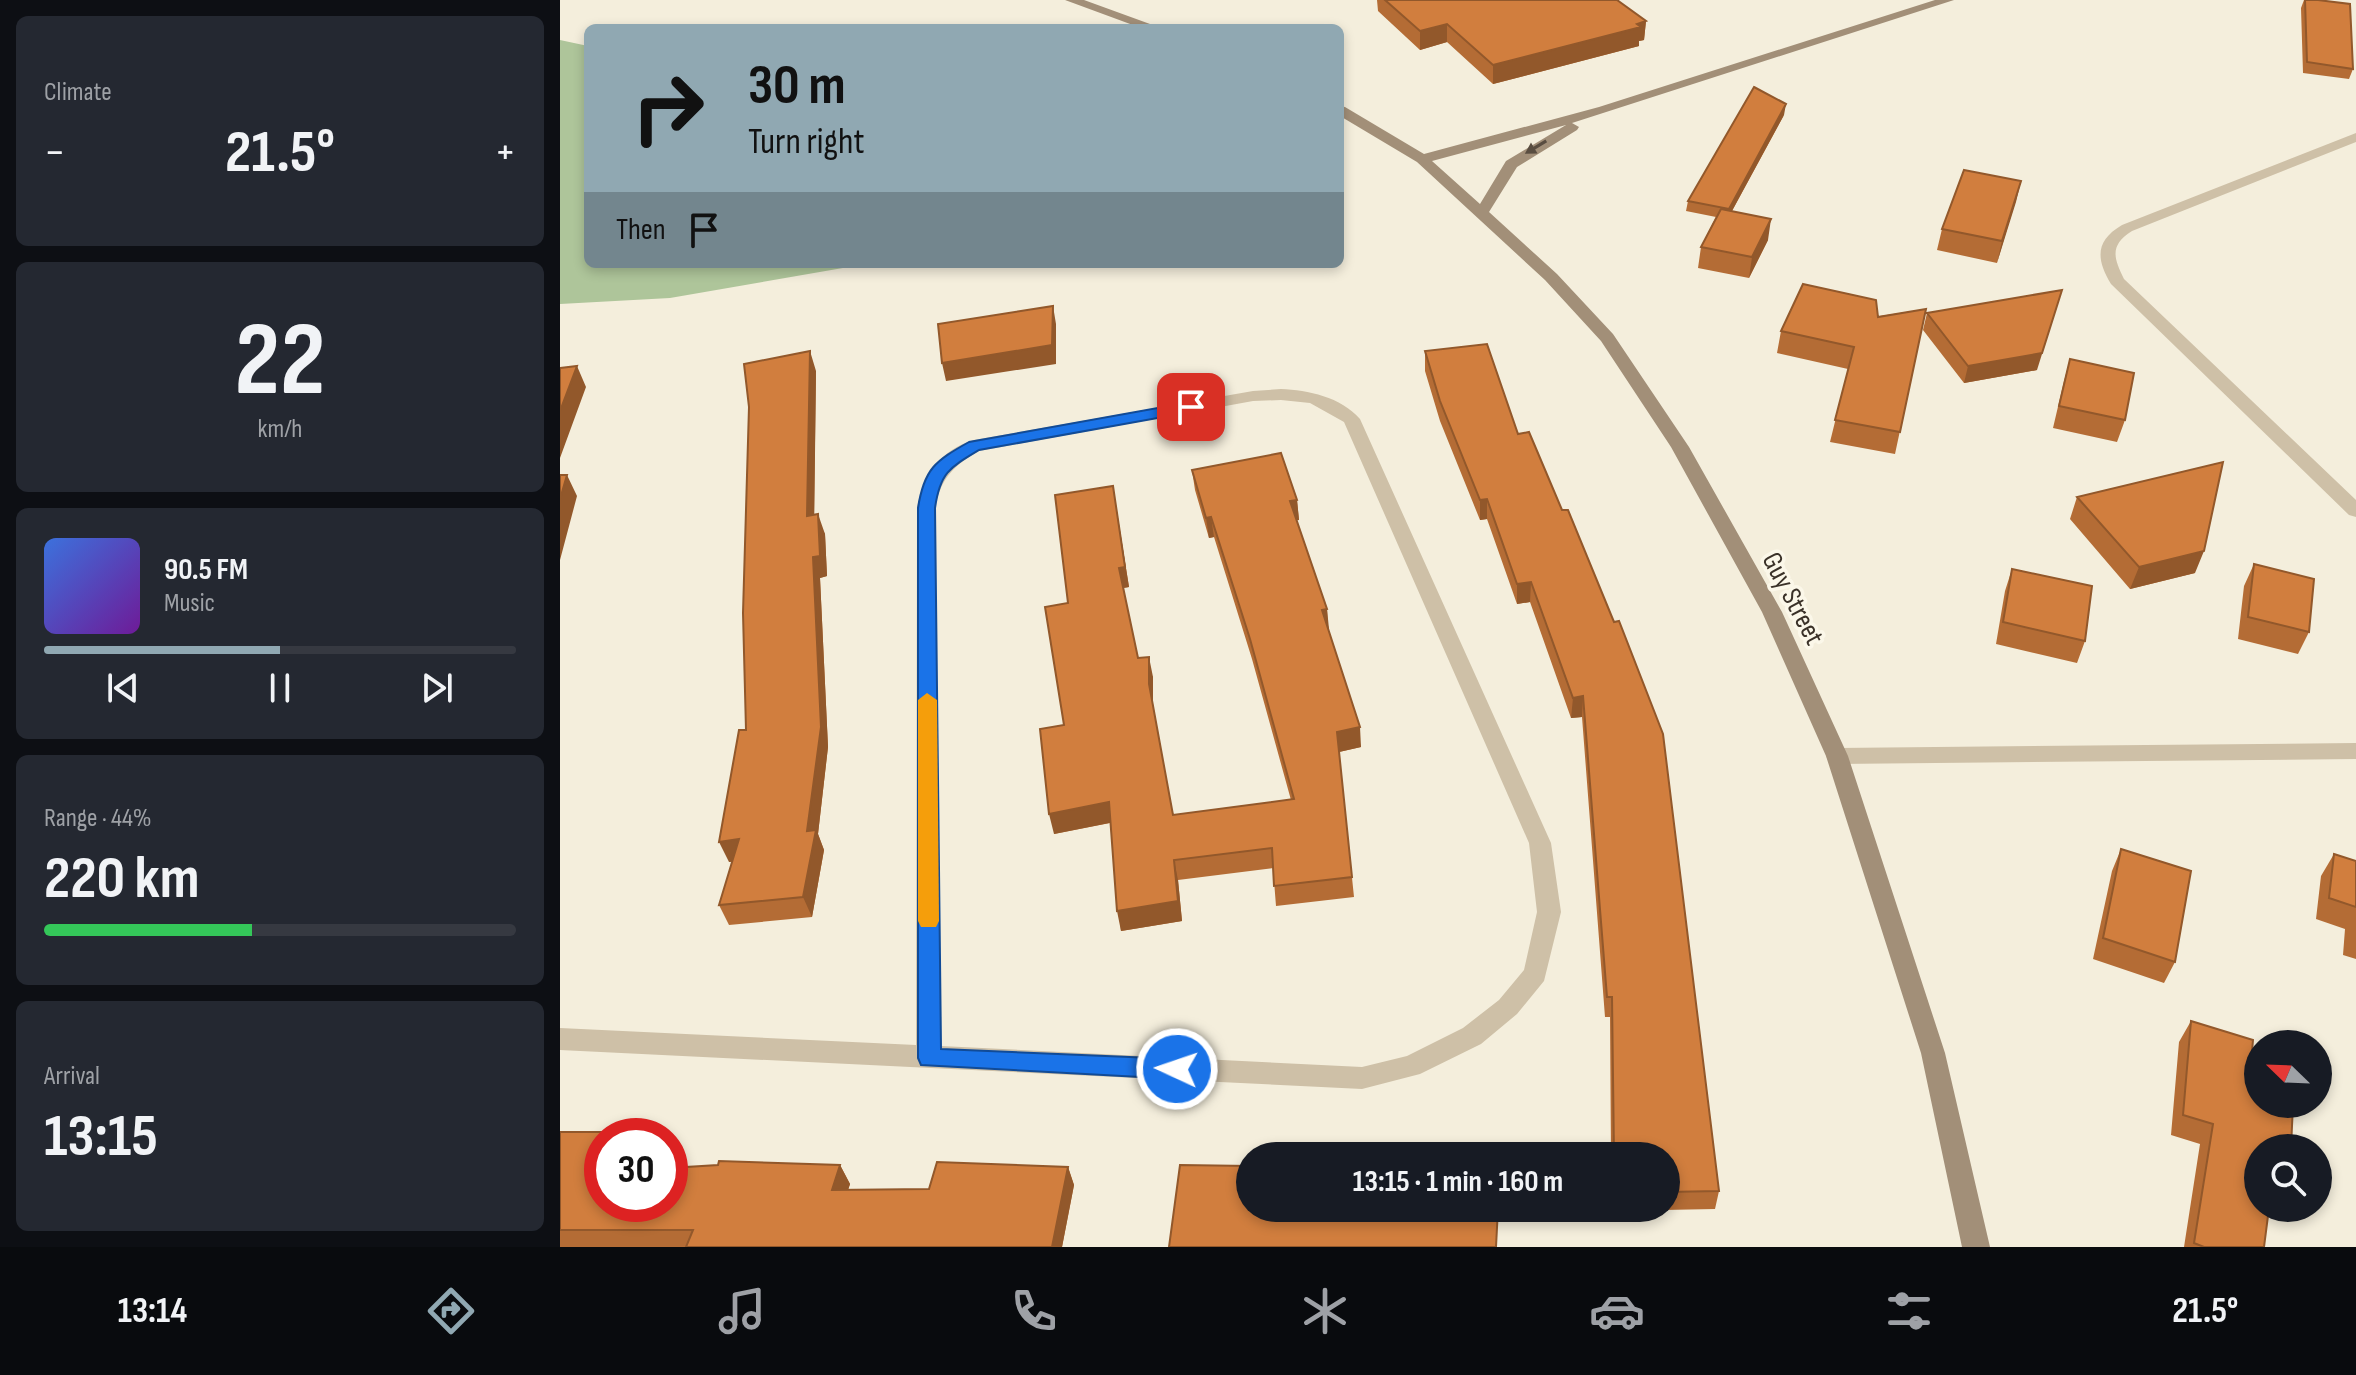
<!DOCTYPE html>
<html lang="en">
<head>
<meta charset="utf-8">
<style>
	:root { --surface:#171b24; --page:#242831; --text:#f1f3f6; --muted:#9ea1a6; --line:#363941; --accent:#90a8b2 }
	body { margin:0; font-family:"Sofia Sans Condensed",sans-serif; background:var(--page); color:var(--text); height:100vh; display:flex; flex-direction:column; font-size:30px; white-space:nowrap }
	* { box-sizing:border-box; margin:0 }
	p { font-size:26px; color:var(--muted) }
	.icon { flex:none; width:44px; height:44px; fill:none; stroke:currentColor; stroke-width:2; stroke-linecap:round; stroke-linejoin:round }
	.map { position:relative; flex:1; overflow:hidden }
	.details { display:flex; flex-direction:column; gap:16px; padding:16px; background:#0d0f14; width:560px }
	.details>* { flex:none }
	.top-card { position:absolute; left:24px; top:24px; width:760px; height:244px; border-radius:12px; box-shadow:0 4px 12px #0003; background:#90a8b2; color:#111; overflow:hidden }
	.needle { width:52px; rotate:293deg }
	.tools { position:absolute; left:1684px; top:1030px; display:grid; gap:16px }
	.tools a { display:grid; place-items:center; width:88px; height:88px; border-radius:50%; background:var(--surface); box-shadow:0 4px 12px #0003; font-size:40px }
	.speed { position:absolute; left:24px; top:1118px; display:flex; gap:16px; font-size:40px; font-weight:700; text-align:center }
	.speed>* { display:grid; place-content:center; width:104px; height:104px; border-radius:50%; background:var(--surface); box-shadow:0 4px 12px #0003; line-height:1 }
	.speed .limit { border:12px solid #d22; background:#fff; color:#111 }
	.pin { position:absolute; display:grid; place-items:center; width:68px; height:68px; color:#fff; margin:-34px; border-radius:16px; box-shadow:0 4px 12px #0006 }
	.me { position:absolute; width:88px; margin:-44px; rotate:273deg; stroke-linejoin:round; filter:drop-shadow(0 0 6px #0008) }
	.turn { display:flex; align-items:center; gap:28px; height:168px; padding:0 32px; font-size:36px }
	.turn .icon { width:104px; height:104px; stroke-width:2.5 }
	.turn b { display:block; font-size:56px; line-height:68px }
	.then { display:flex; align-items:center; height:76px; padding:0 32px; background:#0003; gap:16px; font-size:30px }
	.big { font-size:60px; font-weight:700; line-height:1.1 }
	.details .widget { flex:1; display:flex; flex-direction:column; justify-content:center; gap:12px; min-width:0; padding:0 28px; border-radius:12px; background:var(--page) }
	.details .dial { align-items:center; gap:0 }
	.dial b { font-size:104px; line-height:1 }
	.song { display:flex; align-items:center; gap:24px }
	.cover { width:96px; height:96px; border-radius:12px; background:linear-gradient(135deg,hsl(220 70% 55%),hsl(280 70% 35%)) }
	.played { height:8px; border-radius:4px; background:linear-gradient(90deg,var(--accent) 50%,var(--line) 50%) }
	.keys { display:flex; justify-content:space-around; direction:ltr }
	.heat { display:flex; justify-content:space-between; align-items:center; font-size:44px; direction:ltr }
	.charge { height:12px; border-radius:6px; background:linear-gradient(90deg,#34c759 44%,var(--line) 0) }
	.trip { position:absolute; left:676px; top:1142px; width:444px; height:80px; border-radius:40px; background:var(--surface); box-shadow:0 4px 12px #0003; font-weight:700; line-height:80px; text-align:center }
	.menu { display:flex; height:128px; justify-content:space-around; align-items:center; background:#090b0e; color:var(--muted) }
	.menu .icon { width:56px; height:56px }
	.menu .current { color:var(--accent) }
	.menu b { font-size:36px; color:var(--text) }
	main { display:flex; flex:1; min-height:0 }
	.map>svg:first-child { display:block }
	.green { fill:#aec59a }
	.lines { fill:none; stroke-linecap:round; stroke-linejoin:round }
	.street { fill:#cec0a7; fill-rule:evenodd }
	.secondary { fill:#a28f78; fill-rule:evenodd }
	.wall { fill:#b46c35 }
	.shaded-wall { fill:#92582b }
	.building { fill:#d17e3e; stroke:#92582b; stroke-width:2 }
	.oneway { fill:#594d40 }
	.route { fill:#1a73e8; stroke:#114b97; stroke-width:2 }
	.slow { fill:#f59e0b }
	.labels { text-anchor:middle; stroke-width:7; stroke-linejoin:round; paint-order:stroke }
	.street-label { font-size:28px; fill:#3a3128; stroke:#fbf7e9 }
</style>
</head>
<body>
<main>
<section class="details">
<div class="widget"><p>Climate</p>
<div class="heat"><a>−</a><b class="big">21.5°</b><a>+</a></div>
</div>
<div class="widget dial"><b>22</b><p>km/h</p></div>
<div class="widget">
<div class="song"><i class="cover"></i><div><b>90.5 FM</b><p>Music</p></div></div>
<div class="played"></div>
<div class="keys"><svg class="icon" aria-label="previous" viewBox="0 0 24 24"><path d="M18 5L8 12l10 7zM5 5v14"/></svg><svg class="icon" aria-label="pause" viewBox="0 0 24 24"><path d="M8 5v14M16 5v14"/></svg><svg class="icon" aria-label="next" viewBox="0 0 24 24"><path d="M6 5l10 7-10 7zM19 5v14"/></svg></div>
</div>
<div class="widget"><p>Range · 44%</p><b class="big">220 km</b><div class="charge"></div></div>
<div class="widget"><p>Arrival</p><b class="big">13:15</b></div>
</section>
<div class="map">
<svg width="1796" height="1247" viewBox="0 0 1796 1247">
	<rect width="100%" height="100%" fill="#f4eedc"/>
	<path class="green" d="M0,40L28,46V264H306L110,298L0,304Z"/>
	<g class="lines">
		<path class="street" d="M1796,133V142L1572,231C1550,245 1553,257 1564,279L1796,500V517L1789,515L1551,284C1536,259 1535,241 1562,225Z
			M721,389C748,390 781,397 800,419L991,843L1001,912L984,981L957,1014L921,1044L860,1074L802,1089L0,1050V1028L356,1045L357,508C363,476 381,449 414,440L693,391ZM721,400L750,403L784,422L969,843L977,912L964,970L939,1000L903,1028L847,1056L802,1067L381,1046L375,508C381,478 393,466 419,451L693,401Z
			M1796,743V759L1277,764L1269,762L1266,756L1269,750L1277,748Z"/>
		<path class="secondary" d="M505,0H524L601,28H581Z
			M1375,0H1394L1012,123L1019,127L1017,130L957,167L929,212L997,274L1053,334L1129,447L1222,612L1288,756L1385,1053L1430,1247H1402L1361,1053L1266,756L1202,612L1111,447L1041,341L985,280L857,162L780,116V106L785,107L864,154L1039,107ZM1006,125L946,161L920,204L872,161Z"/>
	</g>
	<path class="wall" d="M817,0H1057L1086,21L1084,40L1079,41V46L933,84L887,42L860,50L818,11Z
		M1744,0H1758L1793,69L1789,79L1743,73L1741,8Z
		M1224,115L1172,211L1208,240L1189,278L1138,268L1141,247L1156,217L1126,211L1128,201Z
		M1461,181L1437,263L1377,250L1382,229Z
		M1366,309L1335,454L1270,442L1288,369L1217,353L1221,331Z
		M1367,313L1477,370L1404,383L1363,330Z
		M927,344L1159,1191L1155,1209L1052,1211V1208H1106V1156H1051L1050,1017H1045L1022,717L1011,718L970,602L957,604L927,519L920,520L880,421L865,371V351Z
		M1510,359L1565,420L1557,442L1493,428L1504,381Z
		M256,371L254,515L265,534L267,576L260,578L268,747L258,834L264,850L252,917L169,925L159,905L172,862H169L186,730Z
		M632,470L737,500L739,520H736L767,609L768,629L801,747L779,752L794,897L716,906L713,868L618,880L622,921L561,931L550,823L494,834L504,725L508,603L556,506L569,587L563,588L578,658L593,677V704L613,815L731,800L692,659L654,537L649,538L635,490Z
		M1517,497L1635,573L1570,589L1510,519Z
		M1694,564L1749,632L1738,654L1678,639L1684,586Z
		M1452,569L1525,641L1517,663L1436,644L1445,591Z
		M1561,849L1615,962L1604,983L1533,959L1552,871Z
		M1774,854L1796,861V959L1783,955L1785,929L1756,919L1761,876Z
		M1631,1021L1690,1075L1730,1148H1698L1704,1247H1624L1640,1144L1611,1135L1619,1042Z
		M0,1132H85L87,1136H42V1204L280,1165L290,1184L288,1190L369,1189L508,1167L514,1185L502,1247H0Z"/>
	<path class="shaded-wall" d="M1086,21L1084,40L1079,41V46L933,84V65Z
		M887,24V42L860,50V31Z
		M1226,104L1224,115L1167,220L1169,209Z
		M1461,181L1456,202L1437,263L1442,241Z
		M1211,219L1208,240L1189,278L1192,257Z
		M1502,290L1477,370L1404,383L1408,366Z
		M493,306L496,324V364L386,381L382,363Z
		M250,351L256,371L254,536L247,516Z
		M17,366L26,387L0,458V411Z
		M7,475L17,496L0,560V499Z
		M553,486L569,587L563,588L559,568Z
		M927,499V519L920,520V500Z
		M737,500L739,520L732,521L730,501Z
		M258,514L265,534L267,576L260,578L268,747L258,834L264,850L252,917L243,897L247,831L253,557Z
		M651,517L654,537L649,538L646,518Z
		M1644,551L1635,573L1570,589L1579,567Z
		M971,582L970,602L957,604V584Z
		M767,609L769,629L764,630L762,610Z
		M589,657L593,677V704L589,684Z
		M1023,696L1022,717L1011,718L1013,698Z
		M800,727L801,747L779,752L777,732Z
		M549,802L554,822L494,834L489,814Z
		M179,839L188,859L169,862L159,842Z
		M614,860L618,880L622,921L561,931L557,911Z
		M280,1165L290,1184L282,1208L272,1190Z
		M508,1167L514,1185L502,1247H492Z"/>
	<path class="building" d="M825,0H1057L1086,21L1077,24L1081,27L933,65L887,24L860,31Z
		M1745,0H1758L1790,4L1793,69L1747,62Z
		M1194,87L1226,104L1169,209L1128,201Z
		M1404,170L1461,181L1442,241L1382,229Z
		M1161,209L1211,219L1192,257L1141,247Z
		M1243,284L1316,300L1318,317L1366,309L1340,432L1275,420L1294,347L1221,331Z
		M1502,290L1482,353L1408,366L1367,313Z
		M493,306L492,345L382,363L378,324Z
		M927,344L958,434L969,432L1002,510H1008L1054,622L1059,621L1103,734L1159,1191L1106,1192V1156H1054L1052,997H1047L1023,696L1013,698L971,582L957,584L927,499L920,500L880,401L865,351Z
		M250,351L247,516L258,514L260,556L253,557L261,727L247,831L256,830L243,897L159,905L179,839L159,842L179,730H186L183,613L189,407L184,364Z
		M1510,359L1574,373L1565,420L1499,406Z
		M17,366L0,411V368Z
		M721,453L737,500L730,501L767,609L762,610L800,727L777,732L792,877L714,886L712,848L614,860L618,901L557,911L549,802L489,814L480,729L504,725L485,607L508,603L495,495L553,486L565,567L559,568L578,658L589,657V684L613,815L734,799L690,639L651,517L646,518L632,470Z
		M1663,462L1644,551L1579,567L1517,497Z
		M0,475H7L0,499Z
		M1694,564L1754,579L1749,632L1688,617Z
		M1452,569L1532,586L1525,641L1443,622Z
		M1561,849L1631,871L1615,962L1543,938Z
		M1774,854L1796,861V907L1769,898Z
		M1631,1021L1693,1040L1690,1075L1698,1077V1104H1733L1731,1148L1717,1143L1716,1148H1698V1208H1709L1704,1247H1644L1634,1243L1653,1124L1623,1115Z
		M0,1132H85L83,1136H42V1204H110V1168L158,1165L159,1161L280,1165L272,1190L369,1189L377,1162L508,1167L492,1247H126L133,1230H0Z
		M620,1165L690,1166V1208H938L936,1247H609Z"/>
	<defs><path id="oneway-solid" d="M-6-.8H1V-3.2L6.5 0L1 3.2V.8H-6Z" transform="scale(2)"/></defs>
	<use class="oneway" href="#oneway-solid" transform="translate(976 147) rotate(149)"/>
	<path class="route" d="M631,402L637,404V411L419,450C389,468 380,473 375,508L381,1049L617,1059L625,1062L628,1069L625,1076L617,1079L361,1065L358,1058V508C364,469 375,461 409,442Z"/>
	<path class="slow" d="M367,693L377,700L379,921L376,927H361L358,921V700Z"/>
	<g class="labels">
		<g class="street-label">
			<text transform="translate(1234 598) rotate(62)" y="10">Guy Street</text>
		</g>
	</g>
</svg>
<div class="tools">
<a><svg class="needle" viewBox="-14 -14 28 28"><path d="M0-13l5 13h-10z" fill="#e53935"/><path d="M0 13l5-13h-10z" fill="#9ea1a6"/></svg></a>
<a><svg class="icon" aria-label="search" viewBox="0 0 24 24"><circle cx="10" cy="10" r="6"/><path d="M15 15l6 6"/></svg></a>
</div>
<div class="speed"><div class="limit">30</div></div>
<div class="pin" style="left:631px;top:407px;background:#d93025"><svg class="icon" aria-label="arrive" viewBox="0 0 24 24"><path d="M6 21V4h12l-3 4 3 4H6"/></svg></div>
<svg class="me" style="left:617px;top:1069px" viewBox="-20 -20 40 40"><circle r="17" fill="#1a73e8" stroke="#fff" stroke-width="3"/><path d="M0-11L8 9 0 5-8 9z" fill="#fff"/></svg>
<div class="trip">13:15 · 1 min · 160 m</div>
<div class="top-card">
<div class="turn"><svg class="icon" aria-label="right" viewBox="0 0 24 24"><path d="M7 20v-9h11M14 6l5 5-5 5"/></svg><div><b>30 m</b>Turn right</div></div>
<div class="then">Then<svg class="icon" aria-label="arrive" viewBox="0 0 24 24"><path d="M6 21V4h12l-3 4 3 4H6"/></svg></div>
</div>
</div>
</main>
<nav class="menu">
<b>13:14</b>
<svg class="icon current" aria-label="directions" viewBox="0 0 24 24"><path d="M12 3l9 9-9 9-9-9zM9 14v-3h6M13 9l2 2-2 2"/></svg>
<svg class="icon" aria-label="music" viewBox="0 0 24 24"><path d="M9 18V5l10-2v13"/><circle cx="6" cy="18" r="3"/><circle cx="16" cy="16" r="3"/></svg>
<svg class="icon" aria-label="phone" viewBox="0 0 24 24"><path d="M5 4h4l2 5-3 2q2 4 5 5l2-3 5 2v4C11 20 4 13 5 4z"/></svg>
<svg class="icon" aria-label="climate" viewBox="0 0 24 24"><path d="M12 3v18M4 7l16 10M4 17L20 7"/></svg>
<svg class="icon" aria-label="car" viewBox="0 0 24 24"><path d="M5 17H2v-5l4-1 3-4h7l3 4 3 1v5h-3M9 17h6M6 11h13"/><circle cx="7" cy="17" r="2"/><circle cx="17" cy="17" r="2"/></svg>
<svg class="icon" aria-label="filters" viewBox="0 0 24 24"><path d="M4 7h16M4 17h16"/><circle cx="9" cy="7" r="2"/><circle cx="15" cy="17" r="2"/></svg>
<b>21.5°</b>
</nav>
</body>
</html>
